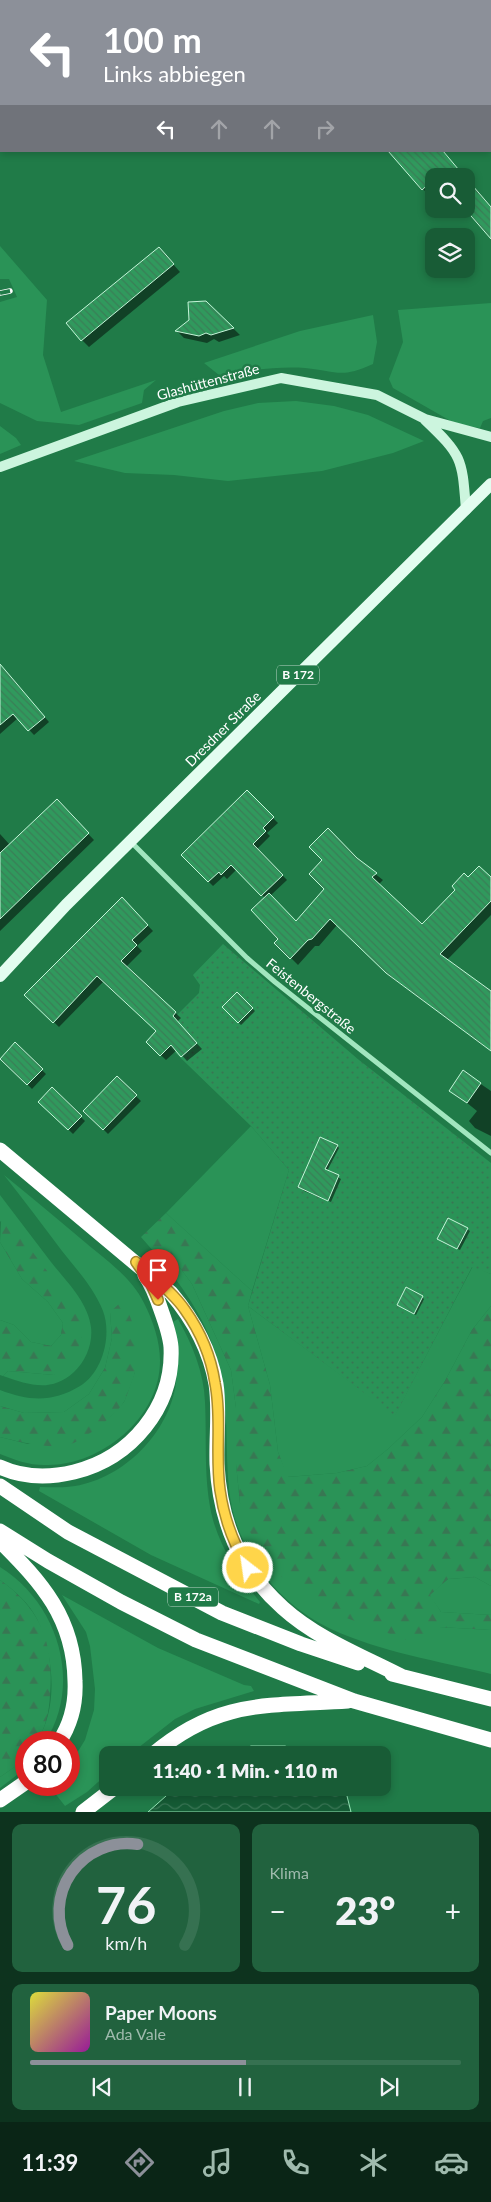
<!DOCTYPE html>
<html lang="de">
<head>
<meta charset="utf-8">
<style>
	:root { --surface:#185c36; --page:#21623e; --text:#f1f3f6; --muted:#9fbaad; --line:#367151; --accent:#8c9099 }
	body { margin:0; font-family:Lato,sans-serif; background:var(--page); color:var(--text); height:100vh; display:flex; flex-direction:column; font-size:19px; white-space:nowrap }
	* { box-sizing:border-box; margin:0 }
	p { font-size:16px; color:var(--muted) }
	.icon { flex:none; width:28px; height:28px; fill:none; stroke:currentColor; stroke-width:2; stroke-linecap:round; stroke-linejoin:round }
	.map { position:relative; height:1812px; overflow:hidden }
	.drawer { display:flex; flex-direction:column; gap:12px; padding:12px; background:#0d331e; flex:1 }
	.drawer>* { flex:none }
	.guide { position:absolute; left:0px; top:0px; width:491px; height:152px; box-shadow:0 2px 8px #0003; background:#8c9099; color:#fff; overflow:hidden }
	.fabs { position:absolute; left:425px; top:168px; display:grid; gap:10px }
	.fabs a { display:grid; place-items:center; width:50px; height:50px; border-radius:10px; background:var(--surface); box-shadow:0 2px 8px #0003; font-size:25px }
	.speed { position:absolute; left:15px; top:1731px; display:flex; gap:10px; font-size:25px; font-weight:700; text-align:center }
	.speed>* { display:grid; place-content:center; width:65px; height:65px; border-radius:50%; background:var(--surface); box-shadow:0 2px 8px #0003; line-height:1 }
	.speed .limit { border:8px solid #d22; background:#fff; color:#111 }
	.pin { position:absolute; display:grid; place-items:center; width:42px; height:42px; color:#fff; margin:-51px -21px; border-radius:50% 50% 50% 0; rotate:-45deg; box-shadow:0 0 5px #0007 }
	.pin .icon { rotate:45deg }
	.me { position:absolute; width:55px; margin:-28px; rotate:330deg; stroke-linejoin:round; filter:drop-shadow(0 0 4px #0008) }
	.turn { display:flex; align-items:center; gap:18px; height:105px; padding:0 20px; font-size:22px }
	.turn .icon { width:65px; height:65px; stroke-width:2.5 }
	.turn b { display:block; font-size:35px; line-height:42px }
	.lanes { display:flex; align-items:center; height:48px; padding:0 20px; background:#0003; justify-content:center; gap:25px; direction:ltr }
	.lanes .off { opacity:.35 }
	.big { font-size:38px; font-weight:800; line-height:1.1 }
	.drawer .tile { flex:1; display:flex; flex-direction:column; justify-content:center; gap:8px; min-width:0; padding:0 18px; border-radius:10px; background:var(--page) }
	.drawer .dial { align-items:center; gap:0 }
	.dial svg { height:130px; overflow:visible; fill:none; stroke:var(--line); stroke-width:7; stroke-linecap:round; text-anchor:middle }
	.dial text { fill:var(--text); stroke:none }
	.song { display:flex; align-items:center; gap:15px }
	.cover { width:60px; height:60px; border-radius:8px; background:linear-gradient(135deg,hsl(60 70% 55%),hsl(300 70% 35%)) }
	.played { height:5px; border-radius:2px; background:linear-gradient(90deg,var(--accent) 50%,var(--line) 50%) }
	.keys { display:flex; justify-content:space-around; direction:ltr }
	.heat { display:flex; justify-content:space-between; align-items:center; font-size:28px; direction:ltr }
	.drawer .tiles { flex:1; display:grid; gap:12px; grid-template-columns:1fr 1fr }
	.tile:last-child { grid-column:span 2 }
	.trip { position:absolute; left:99px; top:1746px; width:292px; height:50px; border-radius:10px; background:var(--surface); box-shadow:0 2px 8px #0003; font-weight:800; line-height:50px; text-align:center }
	.dock { display:flex; height:80px; justify-content:space-around; align-items:center; background:#0a2516; color:var(--muted) }
	.dock .icon { width:35px; height:35px }
	.dock .on { color:var(--accent) }
	.dock b { font-size:22px; color:var(--text) }
	.map>svg:first-child { display:block }
	.grass { fill:#2a9357 }
	.forest { fill:url(#forest-firs) }
	.garden { fill:url(#garden-dots) }
	.water { fill:url(#water-waves); stroke:#96e7b7 }
	.shadow { fill:#0007 }
	.building { fill:url(#building-back-hatch); stroke:#c5f5d9 }
	.lines { fill:none; stroke-linecap:round; stroke-linejoin:round }
	.street { stroke:#a2e6bf; stroke-width:5 }
	.secondary { stroke:#ccf5de; stroke-width:10 }
	.primary { stroke:#e3fdf0; stroke-width:12 }
	.highway { stroke:#fff; stroke-width:15 }
	.rail-casing { stroke:#fff; stroke-width:5.5 }
	.rail { stroke:#207b48; stroke-width:4; stroke-dasharray:11; stroke-linecap:butt }
	.route-casing { stroke:#a68a30; stroke-width:12 }
	.route { stroke:#ffd54a; stroke-width:9 }
	.labels { text-anchor:middle; stroke-width:5; stroke-linejoin:round; paint-order:stroke }
	.shield { fill:#207b48; stroke:#bcd7c8; stroke-width:1 }
	.shield-label { font-size:12px; font-weight:bold; fill:#fff }
	.street-label { font-size:14px; fill:#fff; stroke:#207b48 }
</style>
</head>
<body>
<div class="map">
<svg width="491" height="1812" viewBox="0 0 491 1812">
	<defs>
		<pattern id="forest-firs" width="22" height="20" patternUnits="userSpaceOnUse" patternTransform="scale(1.25)"><rect width="22" height="20" fill="#2a9357"/><path d="M5 1l3.5 6h-7zM16 11l3.5 6h-7z" fill="#387753"/></pattern>
		<pattern id="garden-dots" width="8" height="8" patternUnits="userSpaceOnUse" patternTransform="scale(1.25)"><rect width="8" height="8" fill="#2a9357"/><path d="M2 2h.1M6 6h.1" fill="none" stroke="#387753" stroke-width="1.8" stroke-linecap="round"/></pattern>
		<pattern id="water-waves" width="16" height="10" patternUnits="userSpaceOnUse" patternTransform="scale(1.25)"><rect width="16" height="10" fill="#155b35"/><path d="M0 5q4-4 8 0t8 0" fill="none" stroke="#387453"/></pattern>
		<pattern id="building-back-hatch" width="6" height="6" patternUnits="userSpaceOnUse" patternTransform="scale(1.25)"><rect width="6" height="6" fill="#30995d"/><path d="M-1 5l2 2M0 0l6 6M5-1l2 2" fill="none" stroke="#3a7e57"/></pattern>
	</defs>
	<rect width="100%" height="100%" fill="#207b48"/>
	<path class="grass" d="M0,246L47,300L43,355L61,412L156,380L144,390L142,403L79,425L37,421L0,403V302L17,297L9,279H0Z
		M491,303V418L483,421L480,428L456,424L393,388L389,379L403,342L398,310Z
		M373,315L377,342L373,364C340,379 337,371 305,368C276,366 247,371 219,375L204,363L300,331Z
		M296,401L334,406L368,415L424,441L393,453L322,471L228,481L174,475L125,473L74,461L224,411L258,403Z
		M0,426L16,438L21,445L0,454Z
		M251,1126L289,1170L252,1291L166,1213Z
		M4,1175C30,1196 55,1217 80,1238C102,1257 131,1276 144,1303C153,1321 160,1341 160,1361C160,1418 101,1465 48,1465C31,1466 15,1460 0,1454V1437L28,1444L110,1417L124,1402L135,1372V1338L110,1312L112,1338L105,1368L89,1394L64,1412L24,1413L0,1406V1390C29,1401 52,1403 80,1386C103,1372 112,1335 103,1311C94,1288 77,1270 62,1251C43,1226 24,1200 4,1175Z
		M0,1195C17,1217 34,1240 51,1262C66,1281 88,1302 91,1327C93,1343 86,1361 74,1372C51,1393 29,1385 3,1376L8,1371L54,1375L82,1337L1,1221L0,1222Z
		M0,1242L22,1279L48,1302L63,1323L61,1335L51,1346L31,1342L14,1325L0,1320Z
		M169,1253L192,1284L231,1370L236,1408V1464L240,1503L440,1627L491,1630V1674C438,1661 381,1652 331,1629C277,1604 235,1549 229,1489C225,1451 229,1413 221,1376C212,1329 190,1297 161,1260Z
		M473,1266L491,1274V1306L472,1330L445,1381L422,1417L388,1449L367,1466L337,1473L287,1477L278,1452L270,1385L248,1306L395,1415Z
		M178,1319C192,1344 204,1372 205,1402C207,1441 203,1481 213,1520C222,1551 240,1577 260,1602L259,1604L151,1555L39,1491L40,1487C52,1487 64,1488 75,1486C124,1478 169,1433 176,1383C178,1363 174,1342 173,1322Z
		M0,1567C58,1603 83,1683 45,1742H36C59,1709 54,1655 37,1619C29,1603 15,1591 0,1580Z
		M475,1577L491,1586V1615L441,1612L429,1595L448,1579Z
		M62,1595L158,1648L244,1685L251,1686L254,1691L195,1709L175,1719L129,1755H108L107,1774L87,1792L65,1806L54,1792L53,1786L69,1785V1766L85,1740L94,1710L95,1689L90,1646L86,1632Z
		M26,1756V1768L0,1788V1777L16,1766Z"/>
	<path class="forest" d="M166,1213L252,1291L248,1306L270,1385L278,1452L288,1477L337,1473L367,1466L388,1449L422,1417L445,1381L472,1330L491,1306V1586L475,1577L448,1579L430,1595L441,1612L491,1615V1630L440,1627L415,1643L341,1616L276,1573L261,1551L250,1532L240,1503L236,1464V1408L231,1370L192,1284L169,1253L161,1260L141,1237Z
		M1,1221L8,1223L21,1237L80,1314L82,1337L73,1366L54,1375L8,1371L3,1376L0,1375V1320L14,1325L31,1342L51,1346L61,1335L63,1323L48,1302L22,1279L0,1242Z
		M120,1303C136,1313 139,1354 135,1372C133,1380 128,1392 125,1400C119,1413 82,1442 68,1445C47,1449 20,1442 0,1437V1406L24,1413L64,1412L89,1394L105,1368L112,1338L110,1312Z
		M0,1580C42,1610 54,1644 50,1695C49,1712 46,1728 36,1742H26V1756L16,1766L0,1777Z"/>
	<path class="garden" d="M223,944L359,1060L491,1163V1274L472,1267L395,1416L248,1306L289,1170L251,1126L157,1035L199,993L200,985L193,975Z"/>
	<path class="water" d="M251,1746H285L313,1755H227Z
		M175,1788H345L351,1812H148Z"/>
	<path class="shadow" d="M442,151L464,176H434V193L430,196L423,189Z
		M166,256L180,272L89,347L82,340Z
		M206,302L240,335L219,342L214,339L207,343L184,338L177,331L190,321Z
		M0,675L9,676L49,722L34,735L18,718L0,734Z
		M247,792L278,823L267,833L270,836L257,849L287,880L270,896L296,923L356,859L383,880L378,885L422,926L468,879H491V915L447,960L491,992V1051L391,977L337,925L319,946H315L298,965L276,943L280,939L265,898L237,869L227,879L224,876L213,886L182,855Z
		M57,801L94,840L0,931V834L10,845Z
		M122,899L153,931L137,946L142,951L126,967L181,1018L177,1022L202,1049L187,1061L177,1050L166,1060L147,1042L158,1031L104,981L59,1027L26,995Z
		M237,993L255,1011L241,1025L223,1007Z
		M15,1044L46,1074L32,1089L1,1058Z
		M463,1072L491,1091V1136L475,1128L469,1121L477,1111L451,1090Z
		M117,1078L141,1101L108,1134L85,1111Z
		M52,1089L85,1121L73,1134L40,1102Z
		M337,1146L339,1148L327,1171L341,1179L331,1202L304,1191L300,1186Z
		M467,1229L470,1231L460,1250L441,1241Z
		M422,1297L424,1299L416,1315L401,1307Z"/>
	<path class="building" d="M388,151H443L464,176H434V179L422,190Z
		M466,178L491,207V239L465,209H466Z
		M159,247L174,264L81,341L66,323Z
		M206,301L234,328L211,335L206,333L199,336L175,331L189,320L188,302Z
		M0,664L45,717L28,731L13,714L0,725Z
		M247,790L274,817L263,828L266,831L253,844L283,875L261,896L231,865L221,875L219,872L208,882L181,855Z
		M57,799L89,833L0,919V853Z
		M328,828L357,858L377,873L372,877L422,924L455,890L452,886L464,873L468,877L479,866L491,877V901L440,954L491,991V1051L386,973L330,919L312,939L308,940L290,959L274,943L278,939L251,910L269,893L296,921L324,889L309,874L322,860L309,847Z
		M122,897L148,925L132,940L137,945L121,961L176,1012L173,1016L197,1043L181,1057L171,1045L160,1056L146,1042L156,1031L97,976L53,1023L24,995Z
		M237,992L253,1008L238,1023L222,1007Z
		M15,1042L43,1069L27,1085L0,1059Z
		M463,1070L481,1083L467,1103L449,1091Z
		M117,1076L137,1095L103,1130L83,1111Z
		M52,1087L82,1116L68,1130L38,1102Z
		M320,1137L338,1145L325,1169L339,1175L328,1201L298,1187Z
		M448,1218L468,1228L457,1249L437,1239Z
		M406,1287L423,1296L414,1314L397,1305Z"/>
	<g class="lines">
		<path class="street" d="M131,842L247,958L275,982L491,1153"/>
		<path class="secondary" d="M425,420C463,456 462,459 466,510
			M0,467L178,402L281,378L377,395L425,419L491,437"/>
		<path class="primary" d="M0,976L66,905L491,484"/>
		<path class="highway" d="M0,1150L171,1293C193,1319 210,1350 216,1384C220,1410 216,1437 217,1464C220,1521 239,1569 283,1608C316,1638 362,1656 401,1676
			M0,1467C24,1478 49,1478 74,1472C131,1458 174,1407 171,1347C170,1335 165,1321 161,1310C157,1298 153,1286 145,1275
			M0,1486L68,1532L222,1613L301,1644L358,1663
			M0,1531L48,1561L121,1602L196,1640L354,1701L491,1740
			M0,1541C42,1583 74,1618 75,1681C76,1702 71,1724 59,1742
			M392,1674L491,1699
			M152,1755C218,1699 267,1706 348,1701
			M0,1800L26,1782
			M83,1812L114,1788"/>
		<defs>
			<path id="rail" d="M0,293L10,291"/>
		</defs>
		<use href="#rail" class="rail-casing"/>
		<use href="#rail" class="rail"/>
	</g>
	<g class="lines">
		<defs>
			<path id="route" d="M158,1300L150,1282L136,1262C152,1277 172,1291 185,1310C200,1331 211,1357 215,1383C222,1418 215,1454 220,1490C224,1519 233,1543 248,1568"/>
		</defs>
		<use href="#route" class="route-casing"/>
		<use href="#route" class="route"/>
	</g>
	<g class="labels">
		<g class="shield">
			<rect x="277" y="665.5" width="42" height="19" rx="4"/>
			<rect x="168" y="1587.5" width="50" height="19" rx="4"/>
		</g>
		<g class="shield-label">
			<text x="298" y="679">B 172</text>
			<text x="193" y="1601">B 172a</text>
		</g>
		<g class="street-label">
			<text transform="translate(208 382) rotate(-15)" y="5">Glashüttenstraße</text>
			<text transform="translate(223 729) rotate(-45)" y="5">Dresdner Straße</text>
			<text transform="translate(311 996) rotate(39)" y="5">Feistenbergstraße</text>
		</g>
	</g>
</svg>
<div class="fabs">
<a><svg class="icon" aria-label="search" viewBox="0 0 24 24"><circle cx="10" cy="10" r="6"/><path d="M15 15l6 6"/></svg></a>
<a><svg class="icon" aria-label="layers" viewBox="0 0 24 24"><path d="M12 4l9 5-9 5-9-5zM3 14l9 5 9-5"/></svg></a>
</div>
<div class="speed"><div class="limit">80</div></div>
<div class="pin" style="left:158px;top:1300px;background:#d93025"><svg class="icon" aria-label="arrive" viewBox="0 0 24 24"><path d="M6 21V4h12l-3 4 3 4H6"/></svg></div>
<svg class="me" style="left:248px;top:1568px" viewBox="-20 -20 40 40"><circle r="17" fill="#ffd54a" stroke="#fff" stroke-width="3"/><path d="M0-11L8 9 0 5-8 9z" fill="#fff"/></svg>
<div class="trip">11:40 · 1 Min. · 110 m</div>
<div class="guide">
<div class="turn"><svg class="icon" aria-label="left" viewBox="0 0 24 24"><path d="M17 20v-9H6M10 6l-5 5 5 5"/></svg><div><b>100 m</b>Links abbiegen</div></div>
<div class="lanes"><svg class="icon" aria-label="left" viewBox="0 0 24 24"><path d="M17 20v-9H6M10 6l-5 5 5 5"/></svg><svg class="icon off" aria-label="ahead" viewBox="0 0 24 24"><path d="M12 20V5M6 11l6-6 6 6"/></svg><svg class="icon off" aria-label="ahead" viewBox="0 0 24 24"><path d="M12 20V5M6 11l6-6 6 6"/></svg><svg class="icon off" aria-label="right" viewBox="0 0 24 24"><path d="M7 20v-9h11M14 6l5 5-5 5"/></svg></div>
</div>
</div>
<section class="drawer">
<div class="tiles">
<div class="tile dial"><svg viewBox="0 0 100 80">
<path d="M14 69A42 42 0 1 1 86 69"/>
<path d="M14 69A42 42 0 0 1 57 7" stroke="#8c9099"/>
<text x="50" y="56" font-size="32" font-weight="700">76</text>
<text x="50" y="72" font-size="11">km/h</text>
</svg></div>
<div class="tile"><p>Klima</p>
<div class="heat"><a>−</a><b class="big">23°</b><a>+</a></div>
</div>
<div class="tile">
<div class="song"><i class="cover"></i><div><b>Paper Moons</b><p>Ada Vale</p></div></div>
<div class="played"></div>
<div class="keys"><svg class="icon" aria-label="previous" viewBox="0 0 24 24"><path d="M18 5L8 12l10 7zM5 5v14"/></svg><svg class="icon" aria-label="pause" viewBox="0 0 24 24"><path d="M8 5v14M16 5v14"/></svg><svg class="icon" aria-label="next" viewBox="0 0 24 24"><path d="M6 5l10 7-10 7zM19 5v14"/></svg></div>
</div>
</div>
</section>
<nav class="dock">
<b>11:39</b>
<svg class="icon on" aria-label="directions" viewBox="0 0 24 24"><path d="M12 3l9 9-9 9-9-9zM9 14v-3h6M13 9l2 2-2 2"/></svg>
<svg class="icon" aria-label="music" viewBox="0 0 24 24"><path d="M9 18V5l10-2v13"/><circle cx="6" cy="18" r="3"/><circle cx="16" cy="16" r="3"/></svg>
<svg class="icon" aria-label="phone" viewBox="0 0 24 24"><path d="M5 4h4l2 5-3 2q2 4 5 5l2-3 5 2v4C11 20 4 13 5 4z"/></svg>
<svg class="icon" aria-label="climate" viewBox="0 0 24 24"><path d="M12 3v18M4 7l16 10M4 17L20 7"/></svg>
<svg class="icon" aria-label="car" viewBox="0 0 24 24"><path d="M5 17H2v-5l4-1 3-4h7l3 4 3 1v5h-3M9 17h6M6 11h13"/><circle cx="7" cy="17" r="2"/><circle cx="17" cy="17" r="2"/></svg>
</nav>
</body>
</html>
